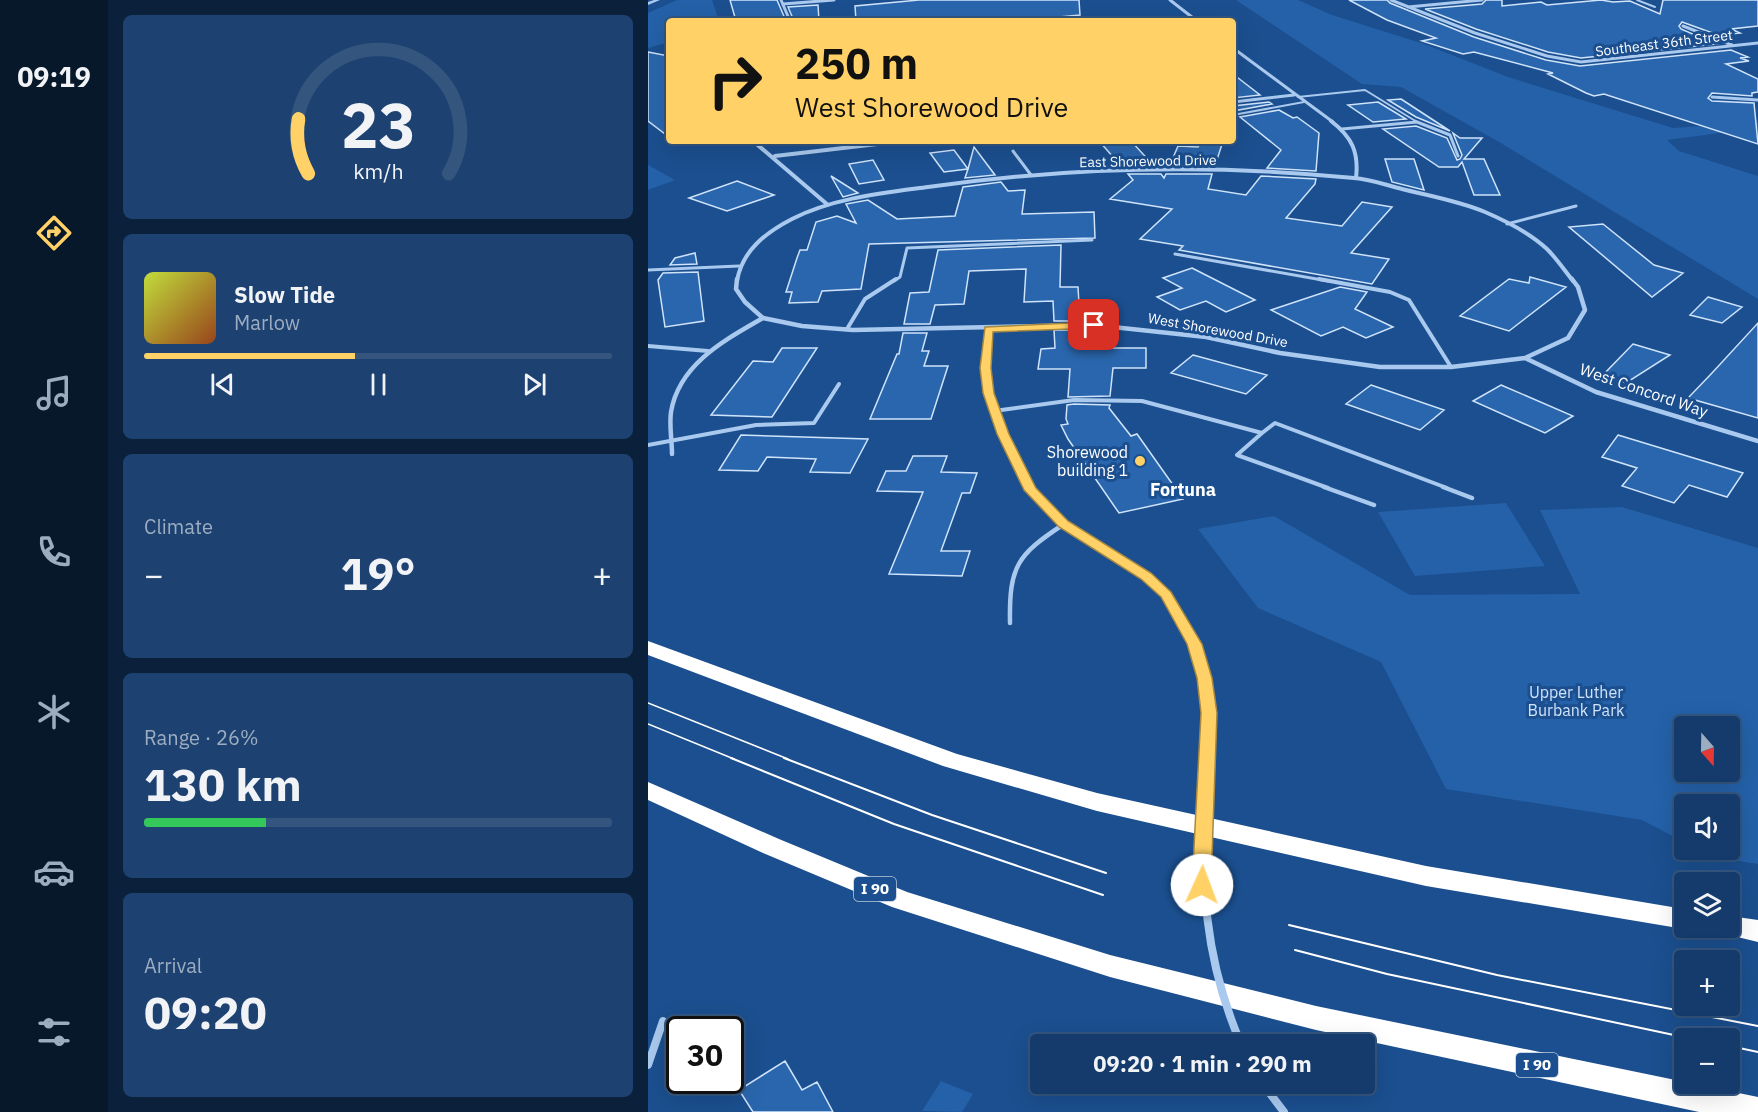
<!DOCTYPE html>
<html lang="en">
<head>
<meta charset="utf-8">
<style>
	:root { --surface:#143b6b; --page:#1d4271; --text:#f1f3f6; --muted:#9dadc1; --line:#33557e; --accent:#ffd166 }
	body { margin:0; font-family:"IBM Plex Sans",sans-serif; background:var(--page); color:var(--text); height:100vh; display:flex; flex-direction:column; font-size:22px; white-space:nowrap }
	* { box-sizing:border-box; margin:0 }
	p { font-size:20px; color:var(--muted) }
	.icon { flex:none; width:33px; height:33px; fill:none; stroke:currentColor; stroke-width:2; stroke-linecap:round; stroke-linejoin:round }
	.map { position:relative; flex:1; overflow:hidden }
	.sheet { display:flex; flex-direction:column; gap:15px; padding:15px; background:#0b203b; width:540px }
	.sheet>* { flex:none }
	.top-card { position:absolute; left:18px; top:18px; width:570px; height:126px; border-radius:6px; box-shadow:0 6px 24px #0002,0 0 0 2px var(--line); background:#ffd166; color:#111; overflow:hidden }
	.needle { width:39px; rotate:160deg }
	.buttons { position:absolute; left:1026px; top:716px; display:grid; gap:12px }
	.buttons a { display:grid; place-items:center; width:66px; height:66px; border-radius:6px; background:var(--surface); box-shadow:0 6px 24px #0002,0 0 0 2px var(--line); font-size:30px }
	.speed { position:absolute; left:18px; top:1016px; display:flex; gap:12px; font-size:30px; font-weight:700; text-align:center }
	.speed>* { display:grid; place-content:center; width:78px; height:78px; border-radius:50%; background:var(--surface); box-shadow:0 6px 24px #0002,0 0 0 2px var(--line); line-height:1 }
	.speed .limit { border:3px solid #111; border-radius:9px; background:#fff; color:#111 }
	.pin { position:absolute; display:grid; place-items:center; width:51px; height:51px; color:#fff; margin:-26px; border-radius:12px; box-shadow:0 3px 9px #0006 }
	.me { position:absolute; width:66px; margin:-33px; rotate:2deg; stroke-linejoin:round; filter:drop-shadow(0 0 4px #0008) }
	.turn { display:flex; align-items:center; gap:21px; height:126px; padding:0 30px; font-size:27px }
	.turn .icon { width:78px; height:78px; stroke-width:2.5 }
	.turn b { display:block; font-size:42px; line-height:51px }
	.big { font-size:45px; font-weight:700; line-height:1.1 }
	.sheet .tile { flex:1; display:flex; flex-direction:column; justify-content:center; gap:9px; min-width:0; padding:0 21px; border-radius:9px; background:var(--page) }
	.sheet .dial { align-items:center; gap:0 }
	.dial svg { height:156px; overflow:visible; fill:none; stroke:var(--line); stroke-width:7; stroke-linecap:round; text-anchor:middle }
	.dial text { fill:var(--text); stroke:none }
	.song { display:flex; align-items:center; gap:18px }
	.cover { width:72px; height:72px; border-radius:9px; background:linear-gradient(135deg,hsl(70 70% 55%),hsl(20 70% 35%)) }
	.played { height:6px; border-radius:3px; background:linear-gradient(90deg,var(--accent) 45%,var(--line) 45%) }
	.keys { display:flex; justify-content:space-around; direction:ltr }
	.heat { display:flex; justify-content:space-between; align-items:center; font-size:33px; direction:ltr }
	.charge { height:9px; border-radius:4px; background:linear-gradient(90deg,#34c759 26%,var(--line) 0) }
	.trip { position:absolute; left:382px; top:1034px; width:345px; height:60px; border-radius:6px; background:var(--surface); box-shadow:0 6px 24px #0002,0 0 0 2px var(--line); font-weight:700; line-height:60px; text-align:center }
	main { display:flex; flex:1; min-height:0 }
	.tabs { display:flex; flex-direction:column; width:108px; justify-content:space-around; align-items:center; background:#08182b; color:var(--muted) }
	.tabs .icon { width:42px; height:42px }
	.tabs .current { color:var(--accent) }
	.tabs b { font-size:27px; color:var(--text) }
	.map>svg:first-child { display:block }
	.green { fill:#2461a8; fill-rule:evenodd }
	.building { fill:#2a66ad; stroke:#cfe3fa; stroke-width:1.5 }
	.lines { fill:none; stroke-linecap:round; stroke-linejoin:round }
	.service-far3 { stroke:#a9c9ee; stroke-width:2 }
	.service-far2 { stroke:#a9c9ee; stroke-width:3 }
	.service-far1 { stroke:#a9c9ee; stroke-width:4 }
	.service { stroke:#a9c9ee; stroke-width:4.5 }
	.minor-far4 { stroke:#a9c9ee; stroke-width:3 }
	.minor-far3 { stroke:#a9c9ee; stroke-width:4 }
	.minor-far2 { stroke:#a9c9ee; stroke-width:4.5 }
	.minor-far1 { stroke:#a9c9ee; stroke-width:6 }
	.minor { stroke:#a9c9ee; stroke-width:8 }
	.tertiary { fill:#a9c9ee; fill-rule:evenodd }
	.motorway { fill:#fff; fill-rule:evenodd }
	.tram-far1 { stroke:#fff; stroke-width:1.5 }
	.tram { stroke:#fff; stroke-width:2 }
	.minor-bridge { stroke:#a9c9ee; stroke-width:8 }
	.route { fill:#ffd166; stroke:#a68842; stroke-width:1.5 }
	.poi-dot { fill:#ffd166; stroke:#1b4f8f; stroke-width:2 }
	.labels { text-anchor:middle; stroke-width:6; stroke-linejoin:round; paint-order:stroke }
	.far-street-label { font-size:14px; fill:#fff; stroke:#1b4f8f }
	.shield { fill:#1b4f8f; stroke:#bbcadd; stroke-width:1.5 }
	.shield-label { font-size:15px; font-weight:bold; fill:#fff }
	.street-label { font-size:16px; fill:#fff; stroke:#1b4f8f }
	.poi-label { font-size:16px; fill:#fff; stroke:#1b4f8f; text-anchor:end }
	.park-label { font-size:16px; fill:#cfe3fa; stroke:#1b4f8f }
	.neighbourhood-label { font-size:18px; font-weight:bold; fill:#fff; stroke:#1b4f8f }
</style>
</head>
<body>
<main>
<nav class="tabs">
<b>09:19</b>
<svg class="icon current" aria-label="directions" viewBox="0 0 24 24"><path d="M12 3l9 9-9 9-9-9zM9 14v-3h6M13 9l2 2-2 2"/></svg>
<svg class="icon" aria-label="music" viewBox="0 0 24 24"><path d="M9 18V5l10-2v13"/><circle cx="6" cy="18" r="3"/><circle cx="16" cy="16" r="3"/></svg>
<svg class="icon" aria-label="phone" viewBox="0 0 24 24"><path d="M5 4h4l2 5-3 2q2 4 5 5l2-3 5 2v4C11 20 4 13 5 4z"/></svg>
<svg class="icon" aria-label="climate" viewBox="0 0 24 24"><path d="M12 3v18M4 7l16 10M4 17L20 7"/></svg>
<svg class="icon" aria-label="car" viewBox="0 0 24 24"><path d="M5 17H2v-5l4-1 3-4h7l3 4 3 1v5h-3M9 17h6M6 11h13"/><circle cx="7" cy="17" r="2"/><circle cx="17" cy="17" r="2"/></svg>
<svg class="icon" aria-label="filters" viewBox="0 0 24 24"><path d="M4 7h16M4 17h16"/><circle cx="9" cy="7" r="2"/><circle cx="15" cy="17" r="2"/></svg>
</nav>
<section class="sheet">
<div class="tile dial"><svg viewBox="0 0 100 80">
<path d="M14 69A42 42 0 1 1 86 69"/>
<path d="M14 69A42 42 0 0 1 9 41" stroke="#ffd166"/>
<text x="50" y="56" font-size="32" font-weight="700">23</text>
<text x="50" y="72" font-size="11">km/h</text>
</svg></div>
<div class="tile">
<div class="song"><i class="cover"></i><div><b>Slow Tide</b><p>Marlow</p></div></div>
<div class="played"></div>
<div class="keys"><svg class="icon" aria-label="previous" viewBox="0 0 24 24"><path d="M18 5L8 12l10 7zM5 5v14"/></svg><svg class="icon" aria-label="pause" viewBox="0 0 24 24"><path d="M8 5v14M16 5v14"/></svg><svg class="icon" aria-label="next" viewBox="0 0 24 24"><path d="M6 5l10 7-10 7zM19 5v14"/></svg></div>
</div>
<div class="tile"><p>Climate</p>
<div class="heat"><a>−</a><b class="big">19°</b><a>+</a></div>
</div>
<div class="tile"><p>Range · 26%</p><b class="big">130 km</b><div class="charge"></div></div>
<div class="tile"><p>Arrival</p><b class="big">09:20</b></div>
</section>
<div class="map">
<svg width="1110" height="1112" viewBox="0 0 1110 1112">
	<rect width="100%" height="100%" fill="#1b4f8f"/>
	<path class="green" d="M29,0H64L71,21H21V42L0,48V13Z
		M588,0H650L684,15L776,44L860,77L1025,128L1110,122V128L1019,140L1031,151L1110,176V299L851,142L753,87L714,84Z
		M0,165L27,180L0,190Z
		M858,503L897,566L767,576L730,512Z
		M974,507L1110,548V864L1066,857L1050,849H1082V804H1036V842L994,820L798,789L733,662L610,608L550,529L626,516L762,595L932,594L892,510ZM1036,726H1082V771H1036Z
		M293,1081L325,1094L314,1112L274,1111Z"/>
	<path class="building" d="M82,0H129L138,21H88Z
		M271,0H431L432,15L369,21H208L207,6Z
		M701,0H739L742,3L826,37L898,60L932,66L1083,50L1100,57L1092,58L1101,61L1078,64L1110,79V92L1104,93V96L1064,93L1060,98L1064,101L1106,103L1110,144L956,94L946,96L938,93L900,74L905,73L826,52L815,54L774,41L788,38L739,20Z
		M838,0H854V6L893,2L899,5L953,0L965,2L982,1L1012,14L1015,0H1110V26L1083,29L1092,33L1070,35L1034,22L1031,26L1033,29L1068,44L933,58L900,52L828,29L777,9L834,4Z
		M170,5L171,21H146L140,7Z
		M0,52L21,56V137L0,121Z
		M585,74L612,95L585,98Z
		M753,99L802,131L768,117L740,100Z
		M621,102L624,104L585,111V106Z
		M730,102L758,119L725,122L700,105Z
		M631,110L645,118L649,117L671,133L668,171L619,168L633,150L592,117Z
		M768,126L799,138L809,160L812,159L814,155L805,133L812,138H834L816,159H836L852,195H826L814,162L810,167H791L735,129Z
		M451,141H483L506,166H473Z
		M553,141H575L567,166L522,165L530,146L550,147Z
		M326,147L347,175L317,178L320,169L296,172L282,153L306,150L320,169Z
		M737,159H766L776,190L744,182Z
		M225,160L236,180L211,184L201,164Z
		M480,174H513L516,178L518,174H564L560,189L598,195L613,176L668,179L667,184L638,218L694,226L714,202L744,207L703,253L741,259L724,284L531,250L535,246L492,239L524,209L462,199L485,180Z
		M183,176L210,193L195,197Z
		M89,181L126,195L79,211L41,198Z
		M353,182L360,191L377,190L374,214L446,212L447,238L221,244L213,289L174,291L170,302L141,303L144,292H138L149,258L152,250H159L168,222L189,216L208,223L198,204L220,200L249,219L307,216L315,187Z
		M955,224L1006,265L1035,273L1004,297L921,227Z
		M413,245L412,287H430L432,321H406L405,301L376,302L378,269L321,271L316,304L287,305L282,324H256L262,293L281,292L290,250Z
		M47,253L49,264L22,265L27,258Z
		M544,268L607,300L578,312L558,301L532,310L509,297L534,288L515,278Z
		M50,272L56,321L17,327L10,280L15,273Z
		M882,277L918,287L861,331L812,316L861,279L881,283Z
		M692,287L719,292L707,309L745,327L718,338L695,327L673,336L623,310Z
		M1060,297L1094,307L1074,323L1042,315Z
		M1110,323V418L1040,398L1064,373Z
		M406,330H433L434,348H498V368H465L462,396L420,397L422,369H390L393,349L407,348Z
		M255,333H279L274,351H281L276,366H300L283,419H222L249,354H251Z
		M985,344L1022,355L978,383L954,376Z
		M134,348H169L124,417L63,415L105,361L125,362Z
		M545,355L619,375L598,394L523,373Z
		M723,385L796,410L772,430L698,404Z
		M853,385L925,416L897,433L825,401Z
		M426,404L462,405L461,408L483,436L489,434L535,499L471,513L420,439L413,425L420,424L418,419L419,405Z
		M93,435L220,439L202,473L162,472L168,459L119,457L110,471L71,470Z
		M970,435L1095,473L1079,497L1041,485L1026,503L974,486L989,468L954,457Z
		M265,456H299L293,472L329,473L322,493H314L293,551H322L314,576L241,574L275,492L229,491L238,471H258Z
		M137,1061L154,1090L169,1082L185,1112H105L91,1090Z"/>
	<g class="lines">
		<path class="service-far3" d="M989,0L1007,7
			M650,97L717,90L769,122H766
			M585,115L656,102"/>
		<path class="service-far2" d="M769,122L802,135L810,156
			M694,129L769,122L767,121
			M365,151L383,175
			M859,224L928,206
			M527,254L680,281
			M0,270L91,266
			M246,281L252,277L259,248L444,240"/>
		<path class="service-far1" d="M671,279L742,292L761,300L803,367
			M199,329L217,299L248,279
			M0,346L60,351
			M346,411L426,400L494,401L614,433L627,423L799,488
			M614,433L589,455L680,488
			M0,445L108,425L166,423L191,384"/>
		<path class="service" d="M676,487L726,505
			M795,487L824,498
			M362,623C361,566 369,555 416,524"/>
		<path class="minor-far4" d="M133,0L142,21
			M522,0L549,21
			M743,0L827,33L899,56L933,62L1110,43
			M135,4L186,0
			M760,7L834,0
			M1035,26L1084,45
			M585,48L685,122
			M1064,97L1110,100
			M585,102L646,95"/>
		<path class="minor-far3" d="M683,121C704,137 711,152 708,178
			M105,141L180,205
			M127,156L255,141
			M89,281C94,251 117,233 144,219C185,198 235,193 280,187C421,167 564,164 706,178C722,179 738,185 754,189C782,196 811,201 837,212C858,221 883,234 899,249C909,259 917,271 925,281"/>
		<path class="minor-far2" d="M89,279L88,289L97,302L115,318L154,326L205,330L446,325L558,337L632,353L732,367H803L877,358L920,338L937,310L930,287L924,279
			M340,329C339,348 337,367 339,386C343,422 363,459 384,488
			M877,358L948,392L1110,441
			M24,454C24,440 21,425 23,412C31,364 77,340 115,318"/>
		<path class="minor-far1" d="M383,487C413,528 442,539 483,565C549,608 566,685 559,759"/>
		<path class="minor" d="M556,790L559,758
			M0,1065L15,1021
			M614,1083L636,1112"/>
		<path class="tertiary" d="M6,0H12L0,5V2Z"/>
		<path class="motorway" d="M0,641L309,754L449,793L778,866L1036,909V927H1043L1036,929L778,886L449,811L295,766L0,655Z
			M0,782L131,839L259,892L462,955L668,1006L1110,1097V1112H1051L668,1030L462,977L244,907L115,853L0,800Z
			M1082,916L1110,920V942L1073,933L1070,927H1082Z"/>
		<path class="tram-far1" d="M0,703L140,759
			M0,724L86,759"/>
		<path class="tram" d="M83,758L246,824L455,895
			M136,758L284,815L458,873
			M641,925L849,975L1110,1026
			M647,950L739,974L1040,1038
			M1082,1046L1110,1052"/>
		<path class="minor-bridge" d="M556,790C554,884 555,956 593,1044"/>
	</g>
	<path class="route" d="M446,322L450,323V328L345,332L343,368L346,393L361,434L388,488L420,521L503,573L523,592L554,644L564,678L569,713L563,885L560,890L554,892L547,890L544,885L553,713L549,678L539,644L513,597L493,579L411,527L376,490L349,434L335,393L332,368L337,327Z"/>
	<circle class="poi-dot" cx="492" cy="461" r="6"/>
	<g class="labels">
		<g class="far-street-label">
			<text transform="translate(1016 43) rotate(-7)" y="5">Southeast 36th Street</text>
			<text transform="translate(500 161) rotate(-1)" y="5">East Shorewood Drive</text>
			<text transform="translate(570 330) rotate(10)" y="5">West Shorewood Drive</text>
		</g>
		<g class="shield">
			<rect x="206" y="877" width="42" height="24" rx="4.5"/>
			<rect x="868" y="1053" width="42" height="24" rx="4.5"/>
		</g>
		<g class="shield-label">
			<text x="227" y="894">I 90</text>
			<text x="889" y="1070">I 90</text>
		</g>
		<g class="street-label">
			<text transform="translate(996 390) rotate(19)" y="6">West Concord Way</text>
		</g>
		<g class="poi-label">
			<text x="480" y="458">Shorewood<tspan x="480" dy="18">building 1</tspan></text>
		</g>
		<g class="park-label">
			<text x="928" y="698">Upper Luther<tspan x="928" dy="18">Burbank Park</tspan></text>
		</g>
		<g class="neighbourhood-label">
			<text x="535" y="496">Fortuna</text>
		</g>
	</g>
</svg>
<div class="buttons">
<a><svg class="needle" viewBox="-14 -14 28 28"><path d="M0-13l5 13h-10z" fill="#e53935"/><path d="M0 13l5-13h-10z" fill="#9dadc1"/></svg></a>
<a><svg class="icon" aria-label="sound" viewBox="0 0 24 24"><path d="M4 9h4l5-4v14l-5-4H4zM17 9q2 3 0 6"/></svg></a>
<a><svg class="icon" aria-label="layers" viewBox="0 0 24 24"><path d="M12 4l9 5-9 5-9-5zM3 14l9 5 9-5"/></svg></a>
<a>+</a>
<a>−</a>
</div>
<div class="speed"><div class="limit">30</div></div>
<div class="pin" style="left:446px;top:325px;background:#d93025"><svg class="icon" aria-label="arrive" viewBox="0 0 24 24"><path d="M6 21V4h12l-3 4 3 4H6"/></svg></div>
<svg class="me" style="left:554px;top:885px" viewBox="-20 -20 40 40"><circle r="19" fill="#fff"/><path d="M0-13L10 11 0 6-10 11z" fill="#ffd166"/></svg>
<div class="trip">09:20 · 1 min · 290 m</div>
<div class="top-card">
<div class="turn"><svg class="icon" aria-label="right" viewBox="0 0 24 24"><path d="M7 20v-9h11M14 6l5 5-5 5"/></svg><div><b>250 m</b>West Shorewood Drive</div></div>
</div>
</div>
</main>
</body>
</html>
